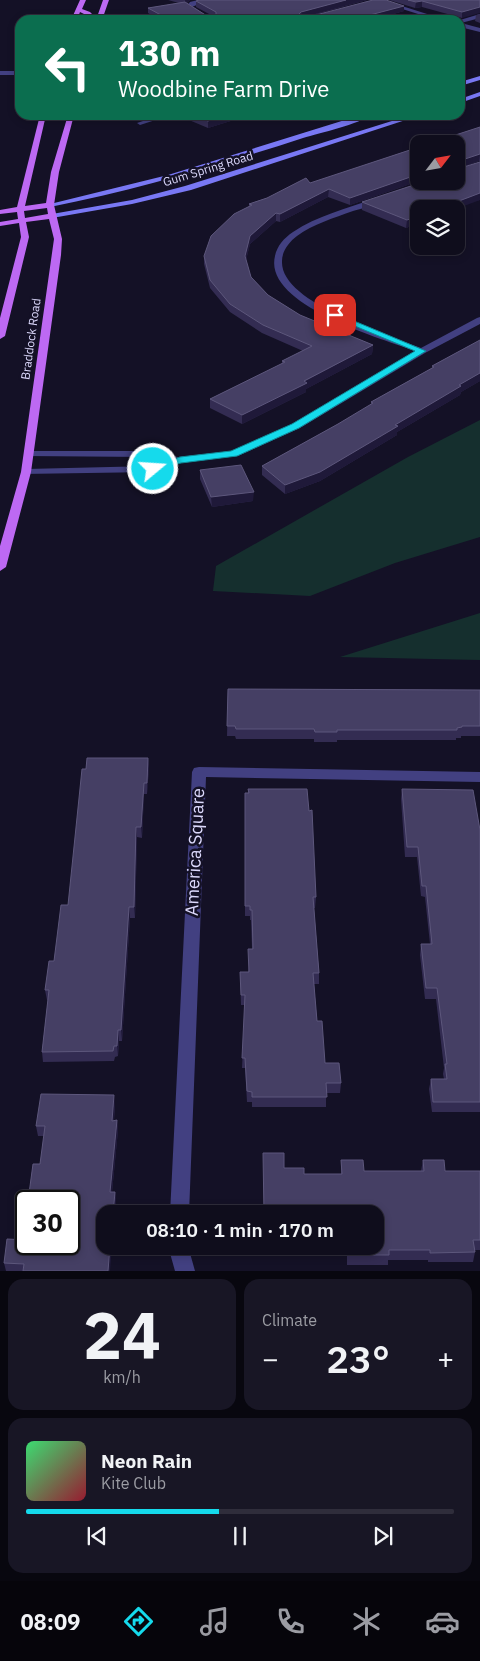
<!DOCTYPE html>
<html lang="en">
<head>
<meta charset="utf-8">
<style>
	:root { --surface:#0f0d1c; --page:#181625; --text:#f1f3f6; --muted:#9b9ca3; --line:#2f2d3b; --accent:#15daec }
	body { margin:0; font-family:"IBM Plex Sans",sans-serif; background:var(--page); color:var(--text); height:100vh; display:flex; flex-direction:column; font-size:19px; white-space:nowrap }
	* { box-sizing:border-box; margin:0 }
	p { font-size:16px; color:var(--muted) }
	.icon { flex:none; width:28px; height:28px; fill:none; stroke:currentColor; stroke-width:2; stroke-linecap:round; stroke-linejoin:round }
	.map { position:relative; height:1271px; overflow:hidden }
	.side { display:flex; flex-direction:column; gap:8px; padding:8px; background:#08070f; flex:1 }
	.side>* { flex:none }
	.hud { position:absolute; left:15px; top:15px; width:450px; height:105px; border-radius:15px; box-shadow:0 2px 8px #0003,0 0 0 1px var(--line); background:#0b6e4f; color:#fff; overflow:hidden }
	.needle { width:32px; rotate:59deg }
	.fabs { position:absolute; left:410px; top:135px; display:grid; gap:10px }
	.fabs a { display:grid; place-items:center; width:55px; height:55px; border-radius:10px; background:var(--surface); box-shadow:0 2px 8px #0003,0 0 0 1px var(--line); font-size:25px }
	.speed { position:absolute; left:15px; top:1190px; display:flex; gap:10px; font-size:25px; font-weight:700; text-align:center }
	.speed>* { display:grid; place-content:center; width:65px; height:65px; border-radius:50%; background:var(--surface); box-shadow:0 2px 8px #0003,0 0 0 1px var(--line); line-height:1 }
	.speed .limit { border:2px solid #111; border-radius:8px; background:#fff; color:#111 }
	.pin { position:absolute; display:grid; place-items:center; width:42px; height:42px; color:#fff; margin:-21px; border-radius:10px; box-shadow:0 2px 8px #0006 }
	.me { position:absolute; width:55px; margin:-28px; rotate:72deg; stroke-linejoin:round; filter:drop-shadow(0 0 4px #0008) }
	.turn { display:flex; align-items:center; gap:18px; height:105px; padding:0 20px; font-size:22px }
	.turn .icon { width:65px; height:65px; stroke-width:2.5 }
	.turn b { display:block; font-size:35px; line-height:42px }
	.big { font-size:38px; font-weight:600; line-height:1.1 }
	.side .card { flex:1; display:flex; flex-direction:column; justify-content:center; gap:8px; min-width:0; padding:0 18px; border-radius:15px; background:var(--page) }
	.side .dial { align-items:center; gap:0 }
	.dial b { font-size:65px; line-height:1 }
	.song { display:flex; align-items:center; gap:15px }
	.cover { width:60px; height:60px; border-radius:8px; background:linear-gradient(135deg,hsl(140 70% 55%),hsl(350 70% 35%)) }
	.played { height:5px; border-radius:2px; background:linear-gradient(90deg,var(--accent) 45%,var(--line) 45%) }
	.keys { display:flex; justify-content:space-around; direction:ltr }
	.heat { display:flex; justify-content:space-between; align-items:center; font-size:28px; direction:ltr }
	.side .tiles { flex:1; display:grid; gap:8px; grid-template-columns:1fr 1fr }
	.card:last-child { grid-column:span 2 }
	.trip { position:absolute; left:96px; top:1205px; width:288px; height:50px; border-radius:15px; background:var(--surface); box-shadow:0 2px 8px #0003,0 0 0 1px var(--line); font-weight:600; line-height:50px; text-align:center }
	.menu { display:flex; height:80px; justify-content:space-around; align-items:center; background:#06050b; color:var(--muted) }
	.menu .icon { width:35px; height:35px }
	.menu .selected { color:var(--accent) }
	.menu b { font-size:22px; color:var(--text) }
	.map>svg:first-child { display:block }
	.green { fill:#152f2e }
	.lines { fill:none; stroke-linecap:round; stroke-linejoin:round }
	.street { fill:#424081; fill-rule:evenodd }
	.secondary { fill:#7978f4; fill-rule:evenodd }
	.primary { fill:#bd69f3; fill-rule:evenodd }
	.wall { fill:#332c52; fill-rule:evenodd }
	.shaded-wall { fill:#1f1939 }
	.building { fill:#453f64; stroke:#5d577c }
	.route { fill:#15daec; stroke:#0e8e99 }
	.labels { text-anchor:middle; stroke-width:5; stroke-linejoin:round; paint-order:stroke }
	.far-street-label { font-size:12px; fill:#dcd9fc; stroke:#141126 }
	.near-street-label { font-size:18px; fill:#dcd9fc; stroke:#141126 }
</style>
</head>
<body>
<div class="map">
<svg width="480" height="1271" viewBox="0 0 480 1271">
	<rect width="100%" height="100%" fill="#141126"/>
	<path class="green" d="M480,420V537L395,563L310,596L213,591L216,566L408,457Z
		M480,613V660L340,657Z"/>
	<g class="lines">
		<path class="street" d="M198,0H208L192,7L215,20H208L186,7L190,2Z
			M374,0H383L446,20H437Z
			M480,14V18L461,23L480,28V32L460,27V20Z
			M0,71H20V75H0Z
			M161,115H171L140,125L137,123Z
			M374,199L381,201C374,207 362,208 353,211C334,218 313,224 297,236C289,242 282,251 282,261C280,303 389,335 421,348L477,318L480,317V324L425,353L300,428L238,456L181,463L153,472L22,474L21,472L26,469L152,466L166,461L148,457L25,456L24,454L29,451H148L178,457L232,451L292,424L415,351C381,338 263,305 275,256C277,246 284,238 293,232C317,216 347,208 374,199Z
			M199,767L480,772V782L206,777L189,1214H170L192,772L194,768Z
			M168,1246H188L195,1271H175Z"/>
		<path class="secondary" d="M480,76V80L460,86V82Z
			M480,92V96L460,103V99Z
			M361,115H371C359,124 320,133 303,138C220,165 136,190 50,207L46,205L168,175Z
			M411,115H421L191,190L132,204L52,218L48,216L52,214L132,200L185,186Z"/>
		<path class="primary" d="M80,0H86L82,9L90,12L94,16L93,20H87L88,16L80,12L77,20H71Z
			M103,0H109L102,20H96Z
			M40,115H46L25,206L46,203L51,172L68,115H74L59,172L54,205L62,239L61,255L31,472L6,567L0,571V546L21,472L54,239L49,219L26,222L29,237L5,336L0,339V318L21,237L19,223L0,226V222L18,219L17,212L0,214V210L17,207ZM47,208L48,214L25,218L24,211Z"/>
	</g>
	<path class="wall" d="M168,0H191H190L187,3L207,16L211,15L196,7V1L199,0H367L310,16H312L404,6V11L372,20H160L148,13V8L179,3Z
		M389,0H480L462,18L422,7L415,8Z
		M480,14V23L475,21L476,15Z
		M177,115H250L208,128Z
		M480,127V200L419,209V223L406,228L362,210V202L456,181V144ZM479,161L480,162L457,169Z
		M419,147V181L350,205L328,197L280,222L276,221L250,244L246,260L251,277L268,295L300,315L373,345L372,354L306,389V392L242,424L210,408V399L282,364V361L303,351L262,333L230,312L210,288L204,264V256L249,207V204Z
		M480,340V381L461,392L460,395L397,432V435L320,481L285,494L262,475V466L338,424L371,405V402L432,368V366Z
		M200,470L253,501L212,507L200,479Z
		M228,689L480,690V736H461V738H456V740H337V742H314V739H236L235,736H227Z
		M148,758L149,768L147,794H144L142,838L137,837L135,918H130L122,1041H119L118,1056L115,1057L114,1061L43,1062L42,1052L48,1000H47L45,990L54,961L68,905Z
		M248,789L309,811L316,897L315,908H314L319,973V984H314L317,1021L325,1063L341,1083L340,1093H326V1107H252V1102H247L245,1068H242L245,1005H241L240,972H248L252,949L251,920H250V916H245V793H248Z
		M402,789L480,830V1112H432L429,1089L431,1079H444L443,1074L444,1068L436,999H425L420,955L421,944H430L425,897L421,896L417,857H405L401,799Z
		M115,1105L114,1120H117L118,1130L112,1192H115L116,1202L115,1214H105L110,1271H6L4,1263L69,1244V1201H28L33,1164H40L44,1136H38L36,1126Z
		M341,1160L364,1171H421L423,1160L445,1171H480V1250H475V1252L473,1262H428V1260H388V1265H347V1254H264V1246H375L284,1168L304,1174H341Z"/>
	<path class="shaded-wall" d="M185,0H191H190L185,5Z
		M346,0H367L300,18L299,14L301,12Z
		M422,1V7L415,8L416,2Z
		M404,6V11L372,20H351Z
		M480,7V13L462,18V12Z
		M227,115H250L208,128V121Z
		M480,154L479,161L456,169V162Z
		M419,174V181L350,205V198Z
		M329,189L328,197L280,222V214Z
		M480,193V200L456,209H438Z
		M276,213V221L250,244L245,264V256L250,236Z
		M419,216V223L406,228L407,220Z
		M373,345L372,354L306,389V392L242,424V415Z
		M480,373V381L461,392L460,395L397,432V435L320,481L285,494V485L395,425L459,385Z
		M254,492L253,501L212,507L211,497Z
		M148,758L149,768L147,794V783Z
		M144,783V794L142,838L141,827Z
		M136,827L137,837L135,918L134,907Z
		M129,907L130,918L122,1041L121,1030Z
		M118,1030L119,1041L118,1056L117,1046Z
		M114,1095L115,1105L113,1131L112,1121Z
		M117,1120L118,1130L111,1202L110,1192Z
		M115,1192L116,1202L115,1214H113Z
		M110,1246H112L110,1271H108Z"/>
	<path class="building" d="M199,0H346L301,12L299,14L312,16L373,0H386L404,6L351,20H170L148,8L185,2L207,16L216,15V12L196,1Z
		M408,0H480V7L462,12L422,1L416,2Z
		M193,115H227L208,121Z
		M480,127V154L456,162V144H428Z
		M419,147V174L350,198L329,189L280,214L276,213L250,236L245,256L251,277L268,295L300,315L373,345L304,381L307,383L242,415L210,399L285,362L282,361L312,346L263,325L230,304L210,280L204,256L211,236L234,214L252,205L249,204L267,198L306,178L310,183Z
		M480,162V193L438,209H419V216L407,220L362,202L426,181H456V169H457Z
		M480,340V373L459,385L461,386L395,425L398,426L320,472L285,485L262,466L338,424L373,403L371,402L434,367L432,366Z
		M241,465L254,492L211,497L200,470Z
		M228,689L480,690V726H462V727L457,728V730H337V732H315L314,729H236L235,726H227Z
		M87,758H148L147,783H144L141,827H136L134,907H129L121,1030H118L117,1046H114L113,1051L42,1052L49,990H45L49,961H54L61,905H68L82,769H86Z
		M248,789H307L309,811L312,810L316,897H313L319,973H313L317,1021H322L325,1063H339L341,1083H326L327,1097H252V1092L247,1091L245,1058H242L245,995H241L240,972H249L248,949H253L252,910H250V906H245V793H249Z
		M402,789L473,790L480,830V1102H433L431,1079H447L445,1064H447L437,988H426L421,944H432L426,886H422L418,847H407Z
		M41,1094L114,1095L112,1121L117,1120L110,1192H115L113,1214H105V1246H110L108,1271H23L24,1264L4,1263L7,1239L26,1240V1244H69V1201H28L33,1164H40L45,1126H36Z
		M263,1153H284V1168H304V1174H342L341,1160H363L364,1171H424L423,1160H444L445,1171H480V1240H473L475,1252L430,1253V1250H389V1255H348V1246H375V1214H264Z"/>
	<path class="route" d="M335,313L426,351L299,428L237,456L181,463L157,471H150V467L180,457L231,451L292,424L415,351L333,317L331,315Z"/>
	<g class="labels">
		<g class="far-street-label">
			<text transform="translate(208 169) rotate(-17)" y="4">Gum Spring Road</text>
			<text transform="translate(31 339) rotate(-82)" y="4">Braddock Road</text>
		</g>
		<g class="near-street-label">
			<text transform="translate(195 852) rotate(-87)" y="6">America Square</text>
		</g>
	</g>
</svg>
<div class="fabs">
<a><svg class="needle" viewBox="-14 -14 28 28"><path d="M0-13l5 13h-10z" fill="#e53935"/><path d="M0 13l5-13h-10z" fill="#9b9ca3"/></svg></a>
<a><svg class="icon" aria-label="layers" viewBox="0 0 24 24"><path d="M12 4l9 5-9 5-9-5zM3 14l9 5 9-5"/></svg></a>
</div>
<div class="speed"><div class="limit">30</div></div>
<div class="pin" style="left:335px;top:315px;background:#d93025"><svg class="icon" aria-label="arrive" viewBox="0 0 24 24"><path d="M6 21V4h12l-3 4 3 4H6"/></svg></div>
<svg class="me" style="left:153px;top:469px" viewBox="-20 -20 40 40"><circle r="17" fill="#15daec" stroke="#fff" stroke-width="3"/><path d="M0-11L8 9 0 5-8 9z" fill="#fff"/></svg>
<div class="trip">08:10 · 1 min · 170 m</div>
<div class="hud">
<div class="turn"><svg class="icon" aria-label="left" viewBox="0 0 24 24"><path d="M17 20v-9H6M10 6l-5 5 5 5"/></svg><div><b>130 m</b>Woodbine Farm Drive</div></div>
</div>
</div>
<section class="side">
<div class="tiles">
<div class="card dial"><b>24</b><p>km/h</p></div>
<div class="card"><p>Climate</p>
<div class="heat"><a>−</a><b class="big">23°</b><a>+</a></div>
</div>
<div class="card">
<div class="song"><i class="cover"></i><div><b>Neon Rain</b><p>Kite Club</p></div></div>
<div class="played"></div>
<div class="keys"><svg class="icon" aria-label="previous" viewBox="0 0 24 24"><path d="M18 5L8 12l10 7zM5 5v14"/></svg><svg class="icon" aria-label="pause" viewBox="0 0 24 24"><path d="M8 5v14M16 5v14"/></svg><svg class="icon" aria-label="next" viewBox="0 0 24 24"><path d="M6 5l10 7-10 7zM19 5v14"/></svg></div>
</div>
</div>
</section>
<nav class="menu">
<b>08:09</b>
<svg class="icon selected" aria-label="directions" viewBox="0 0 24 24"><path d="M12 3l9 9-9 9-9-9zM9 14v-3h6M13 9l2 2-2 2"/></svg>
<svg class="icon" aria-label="music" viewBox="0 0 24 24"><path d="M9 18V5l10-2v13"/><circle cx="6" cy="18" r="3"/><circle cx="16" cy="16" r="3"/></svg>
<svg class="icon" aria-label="phone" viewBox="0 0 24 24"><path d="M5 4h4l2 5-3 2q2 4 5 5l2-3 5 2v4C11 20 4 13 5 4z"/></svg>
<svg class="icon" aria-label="climate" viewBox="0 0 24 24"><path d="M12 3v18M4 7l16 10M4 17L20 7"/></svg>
<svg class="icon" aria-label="car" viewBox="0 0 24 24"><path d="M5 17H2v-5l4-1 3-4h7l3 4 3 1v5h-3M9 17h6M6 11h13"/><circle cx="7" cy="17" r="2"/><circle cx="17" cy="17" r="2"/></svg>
</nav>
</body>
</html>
